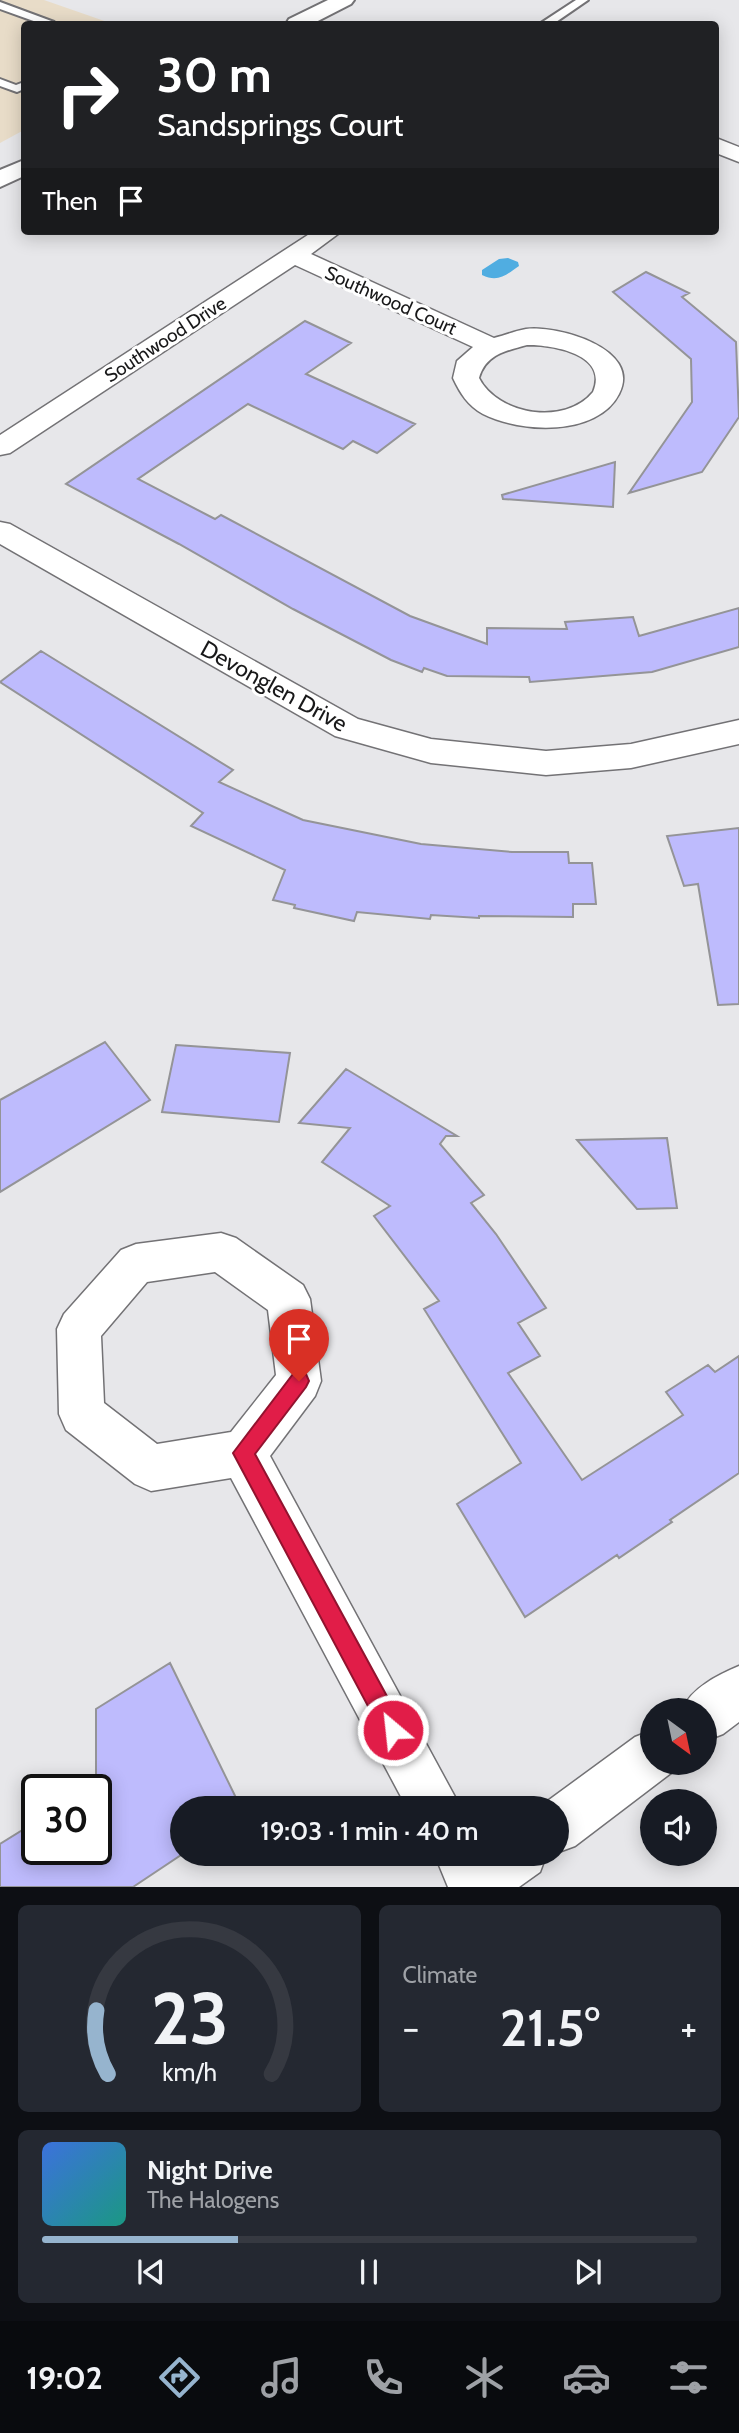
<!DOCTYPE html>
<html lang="en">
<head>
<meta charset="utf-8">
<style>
	:root { --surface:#171b24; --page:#242831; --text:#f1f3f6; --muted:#9ea1a6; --line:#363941; --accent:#96b4ce }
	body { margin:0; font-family:Cabin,sans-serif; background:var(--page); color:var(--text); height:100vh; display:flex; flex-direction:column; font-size:26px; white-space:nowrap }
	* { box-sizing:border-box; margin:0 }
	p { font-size:23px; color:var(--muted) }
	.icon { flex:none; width:38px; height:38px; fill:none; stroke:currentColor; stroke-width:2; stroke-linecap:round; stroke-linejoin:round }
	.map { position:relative; height:1887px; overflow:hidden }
	.details { display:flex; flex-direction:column; gap:18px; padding:18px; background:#0d0f14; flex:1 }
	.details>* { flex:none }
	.guide { position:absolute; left:21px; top:21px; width:698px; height:214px; border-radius:7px; box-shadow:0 4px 18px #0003; background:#202124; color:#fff; overflow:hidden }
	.needle { width:46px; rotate:147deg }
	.buttons { position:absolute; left:640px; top:1698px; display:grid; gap:14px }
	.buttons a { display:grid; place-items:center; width:77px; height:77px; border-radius:50%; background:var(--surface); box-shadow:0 4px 18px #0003; font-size:35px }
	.speed { position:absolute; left:21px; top:1774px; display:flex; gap:14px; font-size:35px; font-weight:700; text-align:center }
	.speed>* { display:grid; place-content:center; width:91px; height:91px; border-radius:50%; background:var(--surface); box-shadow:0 4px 18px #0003; line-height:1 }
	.speed .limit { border:4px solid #111; border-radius:10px; background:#fff; color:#111 }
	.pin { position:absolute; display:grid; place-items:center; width:60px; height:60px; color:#fff; margin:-72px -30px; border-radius:50% 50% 50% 0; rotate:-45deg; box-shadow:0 0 7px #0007 }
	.pin .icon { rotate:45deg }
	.me { position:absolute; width:77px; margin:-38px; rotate:332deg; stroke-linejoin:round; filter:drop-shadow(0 0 5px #0008) }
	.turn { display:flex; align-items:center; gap:24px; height:147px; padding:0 21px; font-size:32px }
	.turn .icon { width:91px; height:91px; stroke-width:2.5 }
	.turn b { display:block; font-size:49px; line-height:60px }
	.then { display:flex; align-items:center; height:66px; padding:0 21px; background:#0003; gap:14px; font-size:26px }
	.big { font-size:52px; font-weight:600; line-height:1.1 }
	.details .widget { flex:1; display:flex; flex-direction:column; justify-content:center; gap:10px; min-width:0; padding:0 24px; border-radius:10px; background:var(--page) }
	.details .dial { align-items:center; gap:0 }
	.dial svg { height:182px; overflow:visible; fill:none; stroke:var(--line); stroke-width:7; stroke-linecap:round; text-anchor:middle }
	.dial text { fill:var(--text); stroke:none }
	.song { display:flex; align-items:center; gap:21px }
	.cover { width:84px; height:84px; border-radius:10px; background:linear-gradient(135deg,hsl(220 70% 55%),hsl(170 70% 35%)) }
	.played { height:7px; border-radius:4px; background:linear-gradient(90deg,var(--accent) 30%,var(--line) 30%) }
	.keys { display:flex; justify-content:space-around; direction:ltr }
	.heat { display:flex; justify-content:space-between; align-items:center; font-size:38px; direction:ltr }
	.details .tiles { flex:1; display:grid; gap:18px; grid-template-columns:1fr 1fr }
	.widget:last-child { grid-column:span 2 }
	.trip { position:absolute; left:170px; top:1796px; width:399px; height:70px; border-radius:35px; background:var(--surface); box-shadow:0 4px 18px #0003; font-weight:600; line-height:70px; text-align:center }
	.tab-bar { display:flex; height:112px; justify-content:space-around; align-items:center; background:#090b0e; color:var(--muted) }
	.tab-bar .icon { width:49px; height:49px }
	.tab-bar .selected { color:var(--accent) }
	.tab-bar b { font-size:32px; color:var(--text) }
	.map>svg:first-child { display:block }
	.industrial { fill:#e8dcc8 }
	.water { fill:#50ade1 }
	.building { fill:#bebbfd; stroke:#949497; stroke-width:2 }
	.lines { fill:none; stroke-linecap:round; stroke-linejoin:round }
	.service-casing { stroke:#737275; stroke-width:4 }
	.minor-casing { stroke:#737275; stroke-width:3 }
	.secondary-casing { stroke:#737275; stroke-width:4 }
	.service { fill:#fff; fill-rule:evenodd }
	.minor { fill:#fff; fill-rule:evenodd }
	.secondary { fill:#fff; fill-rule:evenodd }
	.route { fill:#e11d48; stroke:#92132f; stroke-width:2 }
	.labels { text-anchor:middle; stroke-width:6; stroke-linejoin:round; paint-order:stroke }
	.far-street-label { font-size:19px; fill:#181819; stroke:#fff }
	.street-label { font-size:23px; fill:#181819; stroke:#fff }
</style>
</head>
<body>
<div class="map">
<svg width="739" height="1887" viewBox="0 0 739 1887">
	<rect width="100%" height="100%" fill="#e7e7ea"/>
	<path class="industrial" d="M0,0H44L113,24H24V130L0,143Z"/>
	<path class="water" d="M508,258L518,262L519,266C506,275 498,283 482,275V270L499,259Z"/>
	<path class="building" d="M646,272L689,293L682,297L736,342L739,417L702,472L629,493L692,402L691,359L613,292Z
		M305,321L351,343L306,374L415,424L377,453L353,441L343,449L248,404L138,479L215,519L221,515L410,616L487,644V628L567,629L565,622L633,617L639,636L739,608V647L652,672L530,682L529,677L447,676L424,668L422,672L391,660L293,609L179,544L66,484Z
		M615,462L613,507L503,499L502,495Z
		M41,651L233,770L219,782L303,820L421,844L512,852H568L569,863H592L596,904H573V917L479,916V918L431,915L430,919L357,912L354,921L294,908L295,905L273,900L285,870L191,826L203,813L0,682Z
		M739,828V1004L718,1005L698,884L684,886L667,836Z
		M105,1042L150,1100L0,1192V1100Z
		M176,1045L290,1053L279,1122L162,1112Z
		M346,1069L457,1136H446L440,1144L484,1195L471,1203L496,1234L546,1308L518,1323L540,1356L508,1373L582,1480L683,1415L666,1392L708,1365L715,1372L739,1356V1473L670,1520L672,1522L619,1558L617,1555L525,1617L457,1504L521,1463L424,1309L439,1301L374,1216L390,1206L322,1162L350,1128L299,1123Z
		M667,1138L677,1208L637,1209L577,1140Z
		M170,1663L241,1808H182V1853H184L133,1887H0V1844L37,1821V1850H96V1790H86L96,1784V1709Z"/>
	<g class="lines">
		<defs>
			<path id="service" d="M576,0H588L556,22L557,24L541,23Z
				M0,2L54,22L55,24H42L0,9Z
				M0,79L16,85L24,82V89L17,92L0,86Z"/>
			<path id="minor" d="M716,138L739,147V162L716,153Z
				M314,231H342L311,254L494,338C505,335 515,331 526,329C556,325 643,348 619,394C597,437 520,433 483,414C468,406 460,393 453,378L457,361L473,347L295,265L10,453L0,455V435ZM527,345C553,345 609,354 593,392C565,426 498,415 479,378C486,354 506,351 527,345Z
				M0,522L10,524L358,719L431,739L546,751L631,744L739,720V744L631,768L546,775L431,763L335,736L0,544Z
				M221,1233L236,1238L303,1285L310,1299L321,1381L315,1396L270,1456L461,1808H407L231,1478L151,1491L135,1484L66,1430L59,1414L57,1329L64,1314L121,1250L136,1244ZM215,1272L268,1310L276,1375L231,1432L157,1444L104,1403L101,1336L147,1282Z
				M739,1666V1722L723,1734L705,1741V1710H682C691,1688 718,1675 739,1666Z
				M653,1730V1762H676L671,1773L575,1846L556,1853V1808H538L635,1737Z
				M434,1853H547L540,1872L519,1887H448Z"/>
			<path id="secondary" d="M328,0H354L351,4L312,24H286L289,19Z
				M24,160V176L0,187V170Z"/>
		</defs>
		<use href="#service" class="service-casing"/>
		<use href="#minor" class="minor-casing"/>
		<use href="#secondary" class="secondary-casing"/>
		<use href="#service" class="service"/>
		<use href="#minor" class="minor"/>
		<use href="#secondary" class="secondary"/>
	</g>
	<path class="route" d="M299,1371L306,1374L309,1381L306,1387L255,1454L401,1722L404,1730L401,1738L393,1741L385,1738L233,1453L293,1374Z"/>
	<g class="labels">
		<g class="far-street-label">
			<text transform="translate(391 300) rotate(24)" y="7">Southwood Court</text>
			<text transform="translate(165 339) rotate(-33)" y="7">Southwood Drive</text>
		</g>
		<g class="street-label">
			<text transform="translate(274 686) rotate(29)" y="8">Devonglen Drive</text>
		</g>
	</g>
</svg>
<div class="buttons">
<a><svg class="needle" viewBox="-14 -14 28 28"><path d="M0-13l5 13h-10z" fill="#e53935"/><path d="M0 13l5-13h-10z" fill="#9ea1a6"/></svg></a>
<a><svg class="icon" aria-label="sound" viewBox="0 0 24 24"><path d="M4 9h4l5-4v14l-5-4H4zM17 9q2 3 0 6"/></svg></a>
</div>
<div class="speed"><div class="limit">30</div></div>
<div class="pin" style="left:299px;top:1381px;background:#d93025"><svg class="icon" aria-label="arrive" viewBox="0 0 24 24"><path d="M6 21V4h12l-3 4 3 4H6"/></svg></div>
<svg class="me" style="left:393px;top:1730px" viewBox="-20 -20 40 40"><circle r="17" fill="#e11d48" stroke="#fff" stroke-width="3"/><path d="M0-11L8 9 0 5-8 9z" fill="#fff"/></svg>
<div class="trip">19:03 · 1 min · 40 m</div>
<div class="guide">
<div class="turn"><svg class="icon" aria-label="right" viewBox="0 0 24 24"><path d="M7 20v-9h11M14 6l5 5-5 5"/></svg><div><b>30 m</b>Sandsprings Court</div></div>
<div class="then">Then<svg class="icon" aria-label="arrive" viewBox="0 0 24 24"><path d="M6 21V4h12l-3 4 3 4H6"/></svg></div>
</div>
</div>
<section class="details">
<div class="tiles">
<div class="widget dial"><svg viewBox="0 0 100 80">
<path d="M14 69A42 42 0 1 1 86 69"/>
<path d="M14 69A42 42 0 0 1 9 41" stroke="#96b4ce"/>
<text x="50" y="56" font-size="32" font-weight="700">23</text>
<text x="50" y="72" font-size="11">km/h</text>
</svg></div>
<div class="widget"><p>Climate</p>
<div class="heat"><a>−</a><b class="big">21.5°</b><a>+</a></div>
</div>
<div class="widget">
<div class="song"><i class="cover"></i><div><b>Night Drive</b><p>The Halogens</p></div></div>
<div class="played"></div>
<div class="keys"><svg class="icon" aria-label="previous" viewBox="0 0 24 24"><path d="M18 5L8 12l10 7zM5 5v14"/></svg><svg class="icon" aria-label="pause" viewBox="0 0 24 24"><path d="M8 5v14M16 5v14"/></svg><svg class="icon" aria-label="next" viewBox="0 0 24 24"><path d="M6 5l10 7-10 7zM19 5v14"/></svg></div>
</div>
</div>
</section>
<nav class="tab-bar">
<b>19:02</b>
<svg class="icon selected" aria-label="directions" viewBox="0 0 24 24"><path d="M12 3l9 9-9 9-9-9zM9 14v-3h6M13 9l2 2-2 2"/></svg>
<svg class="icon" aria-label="music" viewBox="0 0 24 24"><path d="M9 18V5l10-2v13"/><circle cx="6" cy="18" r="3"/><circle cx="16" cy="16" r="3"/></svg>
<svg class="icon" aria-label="phone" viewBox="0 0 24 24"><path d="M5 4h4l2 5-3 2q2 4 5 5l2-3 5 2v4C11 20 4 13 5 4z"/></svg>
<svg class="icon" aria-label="climate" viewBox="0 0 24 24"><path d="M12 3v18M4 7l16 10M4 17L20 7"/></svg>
<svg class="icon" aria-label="car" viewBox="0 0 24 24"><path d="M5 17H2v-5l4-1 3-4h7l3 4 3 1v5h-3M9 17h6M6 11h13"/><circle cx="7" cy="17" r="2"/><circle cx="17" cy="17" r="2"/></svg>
<svg class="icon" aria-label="filters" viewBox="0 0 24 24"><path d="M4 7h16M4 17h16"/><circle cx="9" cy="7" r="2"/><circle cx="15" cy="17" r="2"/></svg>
</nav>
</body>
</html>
